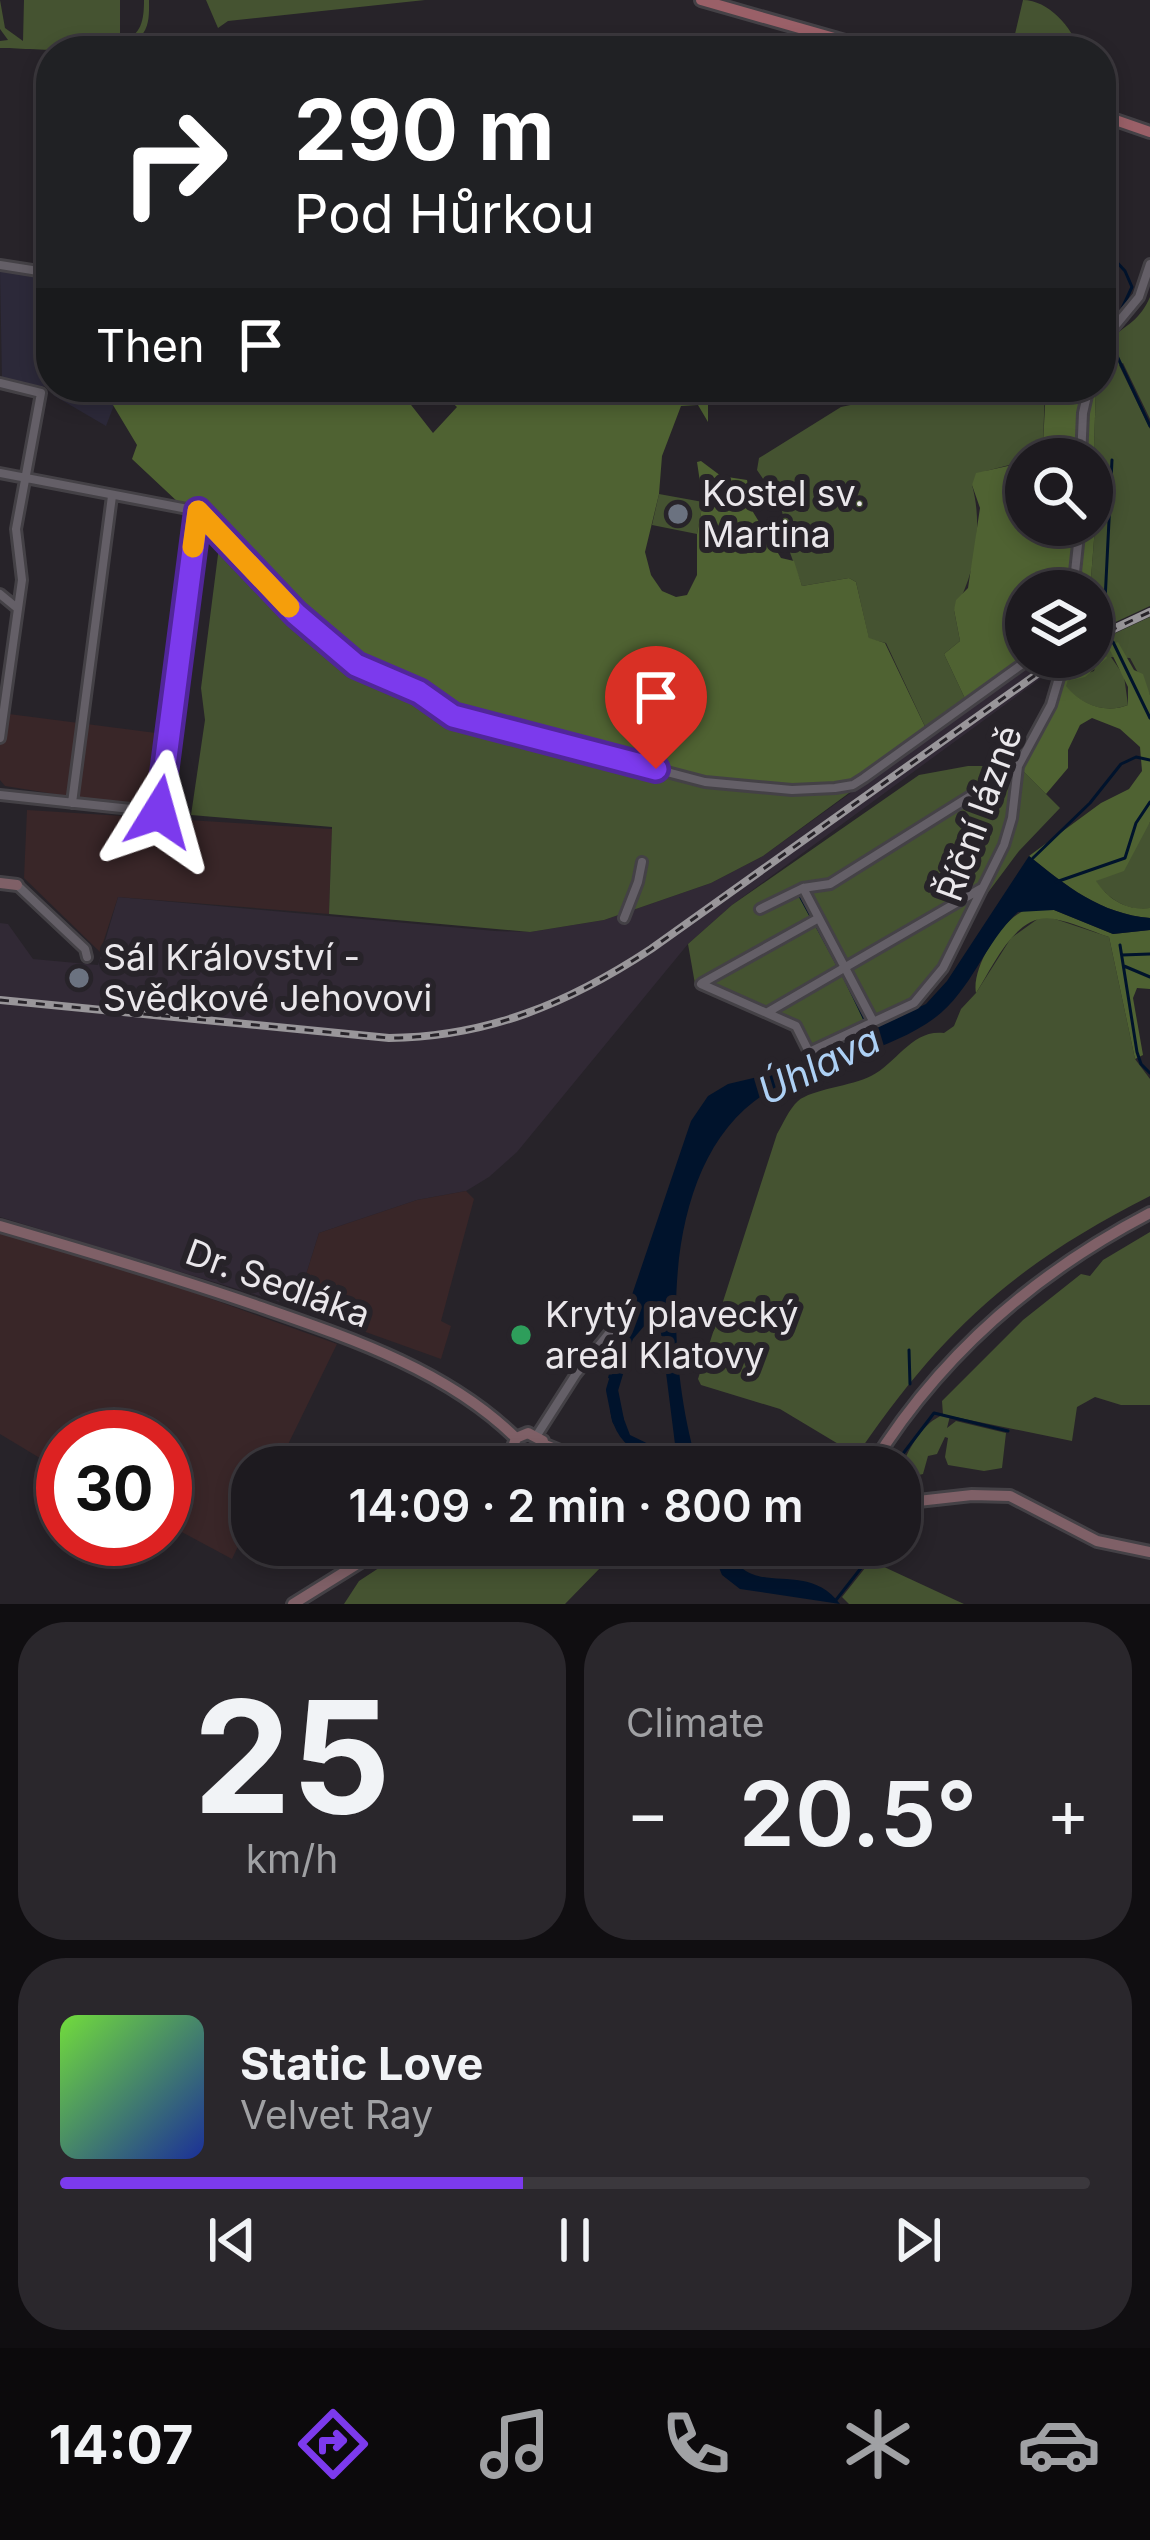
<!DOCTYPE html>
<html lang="en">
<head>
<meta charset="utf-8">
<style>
	:root { --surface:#1d1a1f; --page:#2a272c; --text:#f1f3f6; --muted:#a0a1a4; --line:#3b383d; --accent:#7c3aed }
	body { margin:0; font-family:Inter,sans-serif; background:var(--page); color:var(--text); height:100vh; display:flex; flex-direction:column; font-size:45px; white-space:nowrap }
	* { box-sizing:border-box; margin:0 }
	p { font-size:39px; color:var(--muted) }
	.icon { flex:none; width:66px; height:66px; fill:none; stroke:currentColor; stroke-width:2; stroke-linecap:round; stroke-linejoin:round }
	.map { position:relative; height:1604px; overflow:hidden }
	.drawer { display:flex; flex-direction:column; gap:18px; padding:18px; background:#100e11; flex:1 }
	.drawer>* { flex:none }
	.guide { position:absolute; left:36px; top:36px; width:1080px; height:366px; border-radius:48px; box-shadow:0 6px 18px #0003,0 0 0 3px var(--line); background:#202124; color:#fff; overflow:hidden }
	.buttons { position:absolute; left:1005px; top:438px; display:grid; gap:24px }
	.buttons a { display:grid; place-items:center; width:108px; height:108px; border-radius:50%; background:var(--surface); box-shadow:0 6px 18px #0003,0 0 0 3px var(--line); font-size:60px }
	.speed { position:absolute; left:36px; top:1410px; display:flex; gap:24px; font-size:60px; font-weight:700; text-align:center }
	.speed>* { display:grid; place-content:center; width:156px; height:156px; border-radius:50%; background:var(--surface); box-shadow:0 6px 18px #0003,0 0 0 3px var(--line); line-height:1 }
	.speed .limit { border:18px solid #d22; background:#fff; color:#111 }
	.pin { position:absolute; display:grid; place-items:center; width:102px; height:102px; color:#fff; margin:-123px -51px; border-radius:50% 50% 50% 0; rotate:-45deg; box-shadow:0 0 12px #0007 }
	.pin .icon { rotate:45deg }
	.me { position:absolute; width:132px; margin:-66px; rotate:8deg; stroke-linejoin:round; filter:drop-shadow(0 0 9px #0008) }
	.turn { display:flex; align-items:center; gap:42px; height:252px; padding:0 60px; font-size:54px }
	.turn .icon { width:156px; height:156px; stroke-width:2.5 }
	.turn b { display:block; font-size:84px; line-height:102px }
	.then { display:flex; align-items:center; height:114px; padding:0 60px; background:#0003; gap:24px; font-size:45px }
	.big { font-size:90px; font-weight:600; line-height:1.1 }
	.drawer .tile { flex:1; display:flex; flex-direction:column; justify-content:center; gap:18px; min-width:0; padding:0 42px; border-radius:48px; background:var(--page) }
	.drawer .dial { align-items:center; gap:0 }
	.dial b { font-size:156px; line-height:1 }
	.song { display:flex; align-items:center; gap:36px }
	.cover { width:144px; height:144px; border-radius:18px; background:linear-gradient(135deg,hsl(100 70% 55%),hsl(230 70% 35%)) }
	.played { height:12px; border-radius:6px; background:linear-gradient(90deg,var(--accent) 45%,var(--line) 45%) }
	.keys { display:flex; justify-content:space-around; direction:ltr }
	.heat { display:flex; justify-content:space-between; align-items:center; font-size:66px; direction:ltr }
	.drawer .tiles { flex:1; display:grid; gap:18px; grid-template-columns:1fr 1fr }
	.tile:last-child { grid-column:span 2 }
	.trip { position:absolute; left:231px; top:1446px; width:690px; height:120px; border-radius:48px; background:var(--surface); box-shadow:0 6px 18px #0003,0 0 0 3px var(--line); font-weight:600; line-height:120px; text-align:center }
	.tab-bar { display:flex; height:192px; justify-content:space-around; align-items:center; background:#0c0a0c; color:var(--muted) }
	.tab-bar .icon { width:84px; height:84px }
	.tab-bar .active { color:var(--accent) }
	.tab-bar b { font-size:54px; color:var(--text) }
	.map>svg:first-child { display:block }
	.built { fill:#312935 }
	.industrial { fill:#392628 }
	.education { fill:#2c2939 }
	.green { fill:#455331 }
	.forest { fill:#4f6232 }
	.water { fill:#00132c }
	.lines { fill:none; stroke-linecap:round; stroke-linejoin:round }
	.stream { stroke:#00132c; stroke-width:3 }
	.river { stroke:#00132c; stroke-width:12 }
	.street-casing { stroke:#444146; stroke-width:14 }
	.secondary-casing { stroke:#444146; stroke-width:16 }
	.primary-casing { stroke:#444146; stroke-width:16 }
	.street { stroke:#645f67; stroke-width:8 }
	.secondary { stroke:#7f6067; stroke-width:10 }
	.primary { stroke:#9a6068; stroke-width:10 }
	.rail-casing { stroke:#99969a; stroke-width:8 }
	.rail { stroke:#272329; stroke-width:3; stroke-dasharray:9; stroke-linecap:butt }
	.route-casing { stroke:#51269a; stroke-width:30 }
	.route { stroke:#7c3aed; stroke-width:21 }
	.slow { stroke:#f59e0b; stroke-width:21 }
	.worship-dot { fill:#6b7280; stroke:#272329; stroke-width:4.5 }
	.leisure-dot { fill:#2e9e5b; stroke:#272329; stroke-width:4.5 }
	.labels { text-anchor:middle; stroke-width:12; stroke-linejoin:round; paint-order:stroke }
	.poi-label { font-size:36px; fill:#eae7eb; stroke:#272329; text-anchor:start }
	.street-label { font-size:36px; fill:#eae7eb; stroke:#272329 }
	.water-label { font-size:39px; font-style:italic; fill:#add0f4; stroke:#272329 }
</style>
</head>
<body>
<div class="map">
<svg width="1150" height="1604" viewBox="0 0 1150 1604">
	<rect width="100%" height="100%" fill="#272329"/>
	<path class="built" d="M1051,657H1070L732,905L688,944L517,1152L489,1177L466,1191L417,1200L319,1233L296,1307L0,1217V923L8,924L33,959L98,965L118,897L495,931L530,932L604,920L711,883L763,856L1030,664L1039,665Z"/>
	<path class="industrial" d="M9,714L164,734L154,810L5,786L0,780V738L3,716Z
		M27,810L332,829L329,914L118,897L100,952L24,878Z
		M466,1191L474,1199L441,1321L451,1326L441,1359L296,1307L319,1233L417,1200Z
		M0,1232L120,1266L337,1344L277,1467H252V1517L232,1559L165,1523V1437H63V1472L0,1434Z"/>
	<path class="education" d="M0,270L51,279V387H121L106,426L53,395L54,388L2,380Z"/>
	<path class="green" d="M0,0L5,28L23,41L24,0H120V41C142,37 144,19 144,0H149C149,13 150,26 141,36C122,58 30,48 0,48V41L8,40L0,29Z
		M206,0H425L228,21L218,28Z
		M1023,0C1048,0 1072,27 1080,51H1053L1054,47L1023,40L1019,51H1011Z
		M1150,297V419L1123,363L1119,365L1150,429V606L1092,633L1090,591L1099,476L1094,446L1096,387H1101C1101,317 1130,342 1150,297Z
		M993,387H1045L1043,444L1033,459L986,471L972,485C983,524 976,576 954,610L960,641L944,654L969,707L929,735L886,643L869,639L856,582L849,578L802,586L788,547L781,505L757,470L759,458L841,407L874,400L915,401Z
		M659,494L703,502L697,534L652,525Z
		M220,539L651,775L761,790L849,793L763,856L711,883L604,920L530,932L329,914L332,827L191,815L205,720L201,688Z
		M1150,617V695L1130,658L1111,657L1124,676L1128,705C1104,714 1082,705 1065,686L1068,681L1094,671L1101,646L1092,644Z
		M968,766H1018L1060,808L1019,851L975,910L923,994L809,1052L796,1026L734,997L695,984L688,944L732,905L919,775Z
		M1150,822V908C1127,912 1109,899 1095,881L1102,878Z
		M1039,918H1052L1109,937L1135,1059L1150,1079V1196C1018,1263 945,1327 861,1449L850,1451L780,1409L701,1385L698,1379L777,1134C783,1124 789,1109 798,1101C812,1089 852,1086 871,1076C897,1063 912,1029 944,1033L954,1026L961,1009L976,993L1011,938Z
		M1150,1232V1405H1121L1095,1397L1077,1407L1072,1441L950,1416L947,1428L956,1421L1006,1433L1002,1468L984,1471L948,1465L945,1457L948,1438L945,1437L937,1454L928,1456L923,1474L907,1478L902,1466C910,1446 924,1422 943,1415L942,1401L1023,1320L1081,1274L1090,1276L1103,1260Z
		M414,1545H607L603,1565L565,1604H344L359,1581Z
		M873,1558L882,1566L964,1604H849L842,1597Z"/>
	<path class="forest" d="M122,387H397L433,433L457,407L435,387H708V422L698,405L681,406L662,456L659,494L645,552L651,575L662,591L676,597L687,595L697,575V534L703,502L697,462L701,461L721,476L747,480L753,512L781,558L794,561L802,586L849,578L856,582L869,638L885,643L929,735L849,793L761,790L651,775L643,768L458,719L418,693L354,667L132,459L137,445L113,405Z
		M1046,387H1096L1094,446L1099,476L1090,591H1026V611L1008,616L1006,632L1026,647V657H1051L1039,665L1030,664L969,707L944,654L960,641L954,610L956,600L968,588L980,508L972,485L976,473L1026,462V525H1092V459H1033L1043,444Z
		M1118,642L1134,670L1143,674L1150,695V822L1124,871L1096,881C1109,900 1127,911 1150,908V918C1101,914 1066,886 1029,856L1101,803L1129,789L1142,771L1140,747L1120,729L1092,718L1080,725L1068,750V768L1046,794L1018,766C1041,733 1068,705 1062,662L1070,657H1092V646H1101L1107,658L1085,677L1068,681L1066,686C1082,705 1105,714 1128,705V687L1108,646Z
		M1029,909L1054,910L1113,934L1150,930V989L1137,988L1133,998L1143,1055L1135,1059L1109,937C1091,931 1072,922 1054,919C1016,911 993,967 976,993C971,968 1003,915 1029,909Z"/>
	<path class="water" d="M1029,856C1066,886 1101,914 1150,918V930L1113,934L1054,910L1018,912C982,945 971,996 926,1024C877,1055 815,1063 766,1093C656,1162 665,1358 698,1467C658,1467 615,1453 610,1409L619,1406L630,1435L663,1451L676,1452L661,1333L656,1326L645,1325L633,1339L617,1381L608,1378L618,1336L691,1121L708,1096L728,1084L775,1073L926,1004L947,981Z
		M710,1545H727C748,1604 804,1556 840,1604L740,1589L722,1575Z"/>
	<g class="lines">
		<path class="stream" d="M1101,245L1125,271L1132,287L1118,317L1104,328
			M1109,339L1150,426
			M1104,621L1112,460
			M1113,642L1150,718
			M1033,858L1090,803L1121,764L1136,757L1150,760
			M1056,882L1125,858L1136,823L1150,802
			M799,894L812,918
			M818,928L839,967
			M1120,945L1137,1052L1141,1064L1150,1073
			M1122,955L1150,954
			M1124,966L1150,977
			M843,974L865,1020
			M909,1350L910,1384
			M900,1467L902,1455L934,1413L1008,1431
			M836,1600L879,1545"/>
		<path class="river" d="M618,1370L612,1390L618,1420"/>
		<defs>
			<path id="street" d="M0,265L51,273
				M1101,343L1139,297L1150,264
				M0,383L41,393L16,529L22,580L0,738
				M1081,459L1083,413L1089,387
				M0,473L198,511
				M198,511L246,565L325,641L356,666L419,692L453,716L705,782L792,790L835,788L853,785L864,778L1032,657
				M1073,591L1080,525
				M0,594L17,608
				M0,795L159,812L198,512
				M72,803L112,496
				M17,885L85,949L87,957
				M760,909L803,888
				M624,918L638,882L642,862
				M702,983L817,919
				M701,984L796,1026L809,1052L914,1003L943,968L1004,845L1012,818L1018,766L1051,705L1059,678V657
				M768,1012L982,888
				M873,1021L803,888L830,884L1017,767
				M537,1435L576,1374L614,1327"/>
			<path id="secondary" d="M0,883L17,885
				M0,1226C86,1251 171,1276 255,1305C347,1337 446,1369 516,1438
				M516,1438L528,1433L543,1441L545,1458L536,1467
				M516,1438L511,1453L521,1467
				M545,1445L599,1467
				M500,1467L511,1453
				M871,1467C939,1356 1035,1273 1150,1213
				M900,1503L972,1495L1010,1496L1097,1541L1150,1552
				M293,1604L388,1545"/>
			<path id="primary" d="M701,0L880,51
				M1101,115L1150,132"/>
		</defs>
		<use href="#street" class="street-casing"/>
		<use href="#secondary" class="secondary-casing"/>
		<use href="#primary" class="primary-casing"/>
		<use href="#street" class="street"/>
		<use href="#secondary" class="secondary"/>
		<use href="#primary" class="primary"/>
		<defs>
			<path id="rail" d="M1092,639L1150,612
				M0,1000L389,1038C488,1037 569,1003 651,949L1061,657"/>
		</defs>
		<use href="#rail" class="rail-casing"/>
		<use href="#rail" class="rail"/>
	</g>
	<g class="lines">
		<defs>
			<path id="route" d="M159,812L198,511L296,614L356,665L419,692L453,716L656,769"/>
		</defs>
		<use href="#route" class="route-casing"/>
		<use href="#route" class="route"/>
		<path class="slow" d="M193,547L198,511L289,607"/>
	</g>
	<g class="worship-dot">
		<circle cx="678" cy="514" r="12"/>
		<circle cx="79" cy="978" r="12"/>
	</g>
	<circle class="leisure-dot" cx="521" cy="1335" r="12"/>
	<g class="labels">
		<g class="poi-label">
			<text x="702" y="506">Kostel sv.<tspan x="702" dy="41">Martina</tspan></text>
			<text x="103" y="970">Sál Království -<tspan x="103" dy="41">Svědkové Jehovovi</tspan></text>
			<text x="545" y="1327">Krytý plavecký<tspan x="545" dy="41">areál Klatovy</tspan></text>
		</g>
		<g class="street-label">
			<text transform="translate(979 813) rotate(-70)" y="13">Říční lázně</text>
			<text transform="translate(278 1283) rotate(20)" y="13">Dr. Sedláka</text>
		</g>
		<g class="water-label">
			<text transform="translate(819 1065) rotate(-26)" y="14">Úhlava</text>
		</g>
	</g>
</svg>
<div class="buttons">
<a><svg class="icon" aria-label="search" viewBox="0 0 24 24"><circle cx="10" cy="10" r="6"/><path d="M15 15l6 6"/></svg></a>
<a><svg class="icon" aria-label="layers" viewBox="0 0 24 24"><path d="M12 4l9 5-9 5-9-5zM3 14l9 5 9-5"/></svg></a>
</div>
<div class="speed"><div class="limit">30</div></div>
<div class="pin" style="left:656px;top:769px;background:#d93025"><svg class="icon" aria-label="arrive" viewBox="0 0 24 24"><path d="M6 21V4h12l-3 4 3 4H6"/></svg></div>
<svg class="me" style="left:159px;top:812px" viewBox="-20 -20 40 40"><path d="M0-17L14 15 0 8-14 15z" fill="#7c3aed" stroke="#fff" stroke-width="4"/></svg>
<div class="trip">14:09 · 2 min · 800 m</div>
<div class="guide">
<div class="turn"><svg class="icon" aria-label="right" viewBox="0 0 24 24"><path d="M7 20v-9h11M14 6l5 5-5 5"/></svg><div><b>290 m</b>Pod Hůrkou</div></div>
<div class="then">Then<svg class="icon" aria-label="arrive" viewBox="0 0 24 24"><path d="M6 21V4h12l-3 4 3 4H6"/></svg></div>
</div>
</div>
<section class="drawer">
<div class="tiles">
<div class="tile dial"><b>25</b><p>km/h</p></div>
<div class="tile"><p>Climate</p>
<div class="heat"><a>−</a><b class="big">20.5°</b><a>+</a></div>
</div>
<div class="tile">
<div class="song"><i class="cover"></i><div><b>Static Love</b><p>Velvet Ray</p></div></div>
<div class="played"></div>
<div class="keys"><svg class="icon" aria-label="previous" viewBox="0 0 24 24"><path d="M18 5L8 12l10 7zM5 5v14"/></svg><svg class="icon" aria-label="pause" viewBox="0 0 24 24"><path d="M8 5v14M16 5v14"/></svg><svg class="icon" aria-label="next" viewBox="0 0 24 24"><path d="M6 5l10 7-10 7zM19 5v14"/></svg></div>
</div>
</div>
</section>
<nav class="tab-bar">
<b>14:07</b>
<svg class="icon active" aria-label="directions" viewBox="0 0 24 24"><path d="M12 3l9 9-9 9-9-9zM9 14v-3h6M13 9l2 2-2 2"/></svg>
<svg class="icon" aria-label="music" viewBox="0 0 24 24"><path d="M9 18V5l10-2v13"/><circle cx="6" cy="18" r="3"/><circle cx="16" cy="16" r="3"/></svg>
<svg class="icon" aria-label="phone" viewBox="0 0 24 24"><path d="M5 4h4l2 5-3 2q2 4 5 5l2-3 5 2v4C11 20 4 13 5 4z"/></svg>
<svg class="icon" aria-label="climate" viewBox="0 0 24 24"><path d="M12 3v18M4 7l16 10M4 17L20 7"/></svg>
<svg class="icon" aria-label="car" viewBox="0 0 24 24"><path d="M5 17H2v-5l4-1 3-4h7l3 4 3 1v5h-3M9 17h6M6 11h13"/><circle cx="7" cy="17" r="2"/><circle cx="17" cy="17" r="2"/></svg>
</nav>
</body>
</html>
